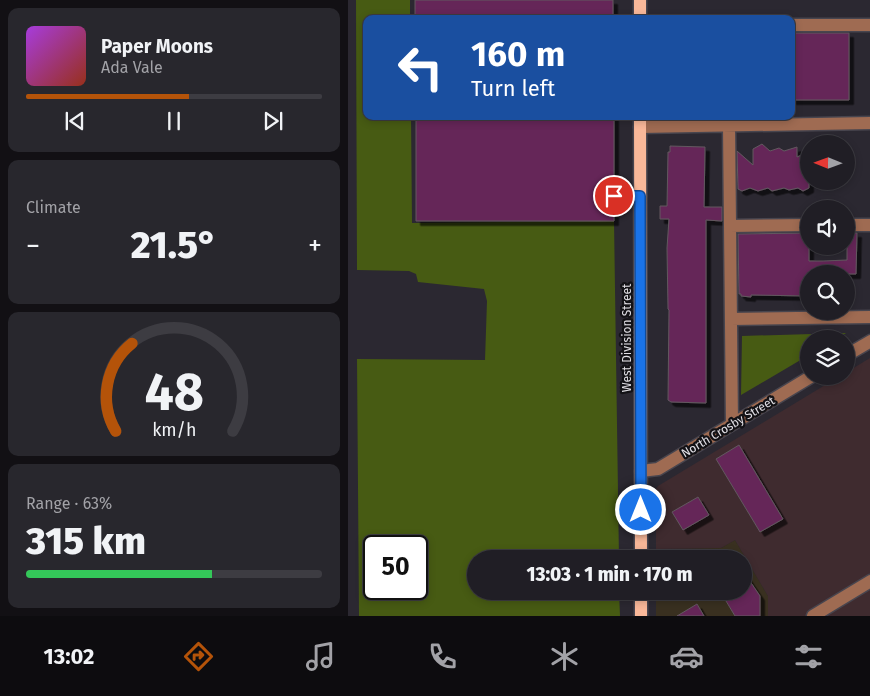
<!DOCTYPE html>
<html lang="en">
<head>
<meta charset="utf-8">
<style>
	:root { --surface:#201e25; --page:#28272d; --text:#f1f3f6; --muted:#a2a2a7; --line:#3d3c42; --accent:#b45309 }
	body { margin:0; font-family:"Fira Sans",sans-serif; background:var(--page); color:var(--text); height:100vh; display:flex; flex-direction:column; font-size:19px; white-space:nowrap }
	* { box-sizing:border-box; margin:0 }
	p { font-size:16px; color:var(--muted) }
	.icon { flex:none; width:28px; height:28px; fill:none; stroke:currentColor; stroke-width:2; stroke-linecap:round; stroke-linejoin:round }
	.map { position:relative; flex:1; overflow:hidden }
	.drawer { display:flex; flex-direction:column; gap:8px; padding:8px; background:#121014; width:348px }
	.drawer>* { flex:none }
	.banner { position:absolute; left:15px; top:15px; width:432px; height:105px; border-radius:10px; box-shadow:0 2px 8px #0003,0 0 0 1px var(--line); background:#1a4fa0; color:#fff; overflow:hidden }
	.needle { width:32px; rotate:271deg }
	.tools { position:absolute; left:452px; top:135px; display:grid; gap:10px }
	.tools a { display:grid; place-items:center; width:55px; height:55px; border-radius:50%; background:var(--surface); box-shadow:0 2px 8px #0003,0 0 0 1px var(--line); font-size:25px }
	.speed { position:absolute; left:15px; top:535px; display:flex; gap:10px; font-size:25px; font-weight:700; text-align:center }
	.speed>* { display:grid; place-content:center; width:65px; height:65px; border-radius:50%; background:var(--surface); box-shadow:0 2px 8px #0003,0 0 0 1px var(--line); line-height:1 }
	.speed .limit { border:2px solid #111; border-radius:8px; background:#fff; color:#111 }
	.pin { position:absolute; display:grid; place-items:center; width:42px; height:42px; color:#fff; margin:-21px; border:2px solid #fff; border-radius:50%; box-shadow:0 1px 5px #0007 }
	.me { position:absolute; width:55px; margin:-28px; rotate:0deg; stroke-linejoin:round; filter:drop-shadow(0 0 4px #0008) }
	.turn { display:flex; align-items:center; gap:18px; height:105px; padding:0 25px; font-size:22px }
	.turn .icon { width:65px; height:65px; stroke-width:2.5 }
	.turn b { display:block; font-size:35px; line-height:42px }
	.big { font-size:38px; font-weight:800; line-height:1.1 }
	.drawer .tile { flex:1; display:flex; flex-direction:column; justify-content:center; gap:8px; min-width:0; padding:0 18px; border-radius:10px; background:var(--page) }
	.drawer .dial { align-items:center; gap:0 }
	.dial svg { height:130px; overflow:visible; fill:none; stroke:var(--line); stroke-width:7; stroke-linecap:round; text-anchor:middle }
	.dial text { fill:var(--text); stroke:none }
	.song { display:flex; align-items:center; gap:15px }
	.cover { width:60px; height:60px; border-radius:8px; background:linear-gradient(135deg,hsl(280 70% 55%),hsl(10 70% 35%)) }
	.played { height:5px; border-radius:2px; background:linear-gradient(90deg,var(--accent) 55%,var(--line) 55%) }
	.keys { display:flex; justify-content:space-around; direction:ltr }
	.heat { display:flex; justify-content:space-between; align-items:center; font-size:28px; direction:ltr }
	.charge { height:8px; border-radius:4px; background:linear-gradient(90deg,#34c759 63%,var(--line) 0) }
	.trip { position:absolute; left:119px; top:550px; width:285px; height:50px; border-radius:25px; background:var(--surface); box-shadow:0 2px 8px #0003,0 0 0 1px var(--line); font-weight:800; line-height:50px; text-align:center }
	.tab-bar { display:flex; height:80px; justify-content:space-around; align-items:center; background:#0d0c0f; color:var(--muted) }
	.tab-bar .icon { width:35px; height:35px }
	.tab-bar .active { color:var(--accent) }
	.tab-bar b { font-size:22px; color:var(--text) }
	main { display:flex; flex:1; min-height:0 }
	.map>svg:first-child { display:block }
	.commercial { fill:#393020 }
	.industrial { fill:#3f2b2f }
	.green { fill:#475b13; fill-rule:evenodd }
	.building { fill:#652859; stroke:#62585f; filter:url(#shadow) }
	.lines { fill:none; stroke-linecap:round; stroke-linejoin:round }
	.minor-casing { stroke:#48454e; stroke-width:15 }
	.major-casing { stroke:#48454e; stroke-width:15 }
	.minor { stroke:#9f6b52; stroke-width:12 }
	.major { stroke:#f9b899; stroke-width:12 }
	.route-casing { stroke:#114b97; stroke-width:12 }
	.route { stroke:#1a73e8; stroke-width:9 }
	.labels { text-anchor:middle; stroke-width:4.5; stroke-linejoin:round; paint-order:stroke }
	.street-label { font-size:12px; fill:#e1dfe5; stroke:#131216 }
</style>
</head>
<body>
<main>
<section class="drawer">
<div class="tile">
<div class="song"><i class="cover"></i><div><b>Paper Moons</b><p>Ada Vale</p></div></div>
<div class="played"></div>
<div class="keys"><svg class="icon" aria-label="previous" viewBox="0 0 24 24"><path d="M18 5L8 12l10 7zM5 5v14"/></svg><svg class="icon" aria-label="pause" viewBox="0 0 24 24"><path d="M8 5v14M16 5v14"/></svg><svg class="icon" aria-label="next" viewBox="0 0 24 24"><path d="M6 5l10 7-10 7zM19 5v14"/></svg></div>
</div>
<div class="tile"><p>Climate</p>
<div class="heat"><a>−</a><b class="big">21.5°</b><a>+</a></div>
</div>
<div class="tile dial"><svg viewBox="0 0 100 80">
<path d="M14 69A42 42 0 1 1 86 69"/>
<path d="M14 69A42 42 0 0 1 24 15" stroke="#b45309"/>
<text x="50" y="56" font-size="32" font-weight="700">48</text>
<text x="50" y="72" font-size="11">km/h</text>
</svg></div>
<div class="tile"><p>Range · 63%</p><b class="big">315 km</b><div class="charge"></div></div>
</section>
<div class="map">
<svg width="523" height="616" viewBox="0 0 523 616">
	<defs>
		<filter id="shadow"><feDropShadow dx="4.5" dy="4.5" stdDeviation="0" flood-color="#0009"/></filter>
	</defs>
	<rect width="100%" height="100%" fill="#2b2831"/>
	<path class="commercial" d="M387,540L420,596V616H308V591H395V559H308V549L373,548Z"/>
	<path class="industrial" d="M522,358V616H420V596L387,540L373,548L308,549V489L310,486L492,376H499V372Z"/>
	<path class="green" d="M8,0H62V19H19V116H63L64,223L266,221L271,559H128V591H271L272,616H11L9,359L137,360L139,301L136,289L70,282L68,274L61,271L9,270ZM26,546H69V589H26Z
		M498,333L489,339H461V355L393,395L394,336Z"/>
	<path class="building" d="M67,0H265V19H67Z
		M444,33H501V100H444Z
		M68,116H266V188L259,192L258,196L262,203L266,204V221H68Z
		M414,144L422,151L431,148L436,151L449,147V157L461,152V188L455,191L450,188L441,190L436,188L424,191L420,188L410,191L402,188L394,191L390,189L389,151L405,165V149Z
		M322,146L357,147L356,207H374V221L358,220V403L323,402L320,400L321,310L320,309L319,248L321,219H312V206H319L320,152H322Z
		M461,233V261H475L499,260V233H509L508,274H461V296L403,295V297L393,296V294H391L390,234Z
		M391,445L435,519L412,532L368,459Z
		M350,497L361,515L335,530L324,512Z
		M395,571L412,596V616H387L372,591H395Z
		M349,604L356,616H329Z"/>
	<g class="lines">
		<defs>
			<path id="minor" d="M444,25H523
				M381,126L384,424
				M292,127L523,123
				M266,196H292
				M499,225H523
				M382,226L461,225
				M383,319L523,317
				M499,355L523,341
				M293,471L310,469L464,376
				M465,616L523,581"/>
			<path id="major" d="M292,0V19
				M292,116L293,559
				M293,591V616"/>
		</defs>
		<use href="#minor" class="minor-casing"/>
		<use href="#major" class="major-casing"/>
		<use href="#minor" class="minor"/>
		<use href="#major" class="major"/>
	</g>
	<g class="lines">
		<defs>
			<path id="route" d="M266,196H292L293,510"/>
		</defs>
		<use href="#route" class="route-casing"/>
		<use href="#route" class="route"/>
	</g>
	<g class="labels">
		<g class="street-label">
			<text transform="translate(279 338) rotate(-90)" y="4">West Division Street</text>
			<text transform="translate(380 427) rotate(-31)" y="4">North Crosby Street</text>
		</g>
	</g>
</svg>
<div class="tools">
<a><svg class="needle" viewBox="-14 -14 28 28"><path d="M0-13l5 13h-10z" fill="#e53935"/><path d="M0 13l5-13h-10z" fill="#a2a2a7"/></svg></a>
<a><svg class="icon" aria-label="sound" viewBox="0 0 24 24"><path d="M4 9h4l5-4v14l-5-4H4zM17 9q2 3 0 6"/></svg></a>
<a><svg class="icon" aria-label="search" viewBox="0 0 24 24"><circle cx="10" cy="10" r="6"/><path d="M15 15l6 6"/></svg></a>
<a><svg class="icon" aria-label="layers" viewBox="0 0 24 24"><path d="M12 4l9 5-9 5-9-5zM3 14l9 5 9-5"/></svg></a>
</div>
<div class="speed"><div class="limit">50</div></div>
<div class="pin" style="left:266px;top:196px;background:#d93025"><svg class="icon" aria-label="arrive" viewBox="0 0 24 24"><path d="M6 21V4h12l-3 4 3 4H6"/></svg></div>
<svg class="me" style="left:293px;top:510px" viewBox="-20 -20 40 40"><circle r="17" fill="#1a73e8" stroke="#fff" stroke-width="3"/><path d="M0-11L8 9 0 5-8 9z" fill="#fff"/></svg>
<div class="trip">13:03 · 1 min · 170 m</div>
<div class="banner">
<div class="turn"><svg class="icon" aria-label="left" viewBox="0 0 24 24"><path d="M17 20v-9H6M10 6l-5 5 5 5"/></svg><div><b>160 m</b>Turn left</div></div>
</div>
</div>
</main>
<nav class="tab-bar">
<b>13:02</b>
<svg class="icon active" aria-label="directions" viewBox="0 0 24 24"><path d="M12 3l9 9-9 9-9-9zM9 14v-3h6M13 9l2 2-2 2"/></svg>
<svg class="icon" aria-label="music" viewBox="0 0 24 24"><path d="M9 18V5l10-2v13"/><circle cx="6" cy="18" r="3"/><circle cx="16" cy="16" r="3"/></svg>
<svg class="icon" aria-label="phone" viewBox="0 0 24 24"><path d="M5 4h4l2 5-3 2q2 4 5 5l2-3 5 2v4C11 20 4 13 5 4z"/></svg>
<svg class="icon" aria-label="climate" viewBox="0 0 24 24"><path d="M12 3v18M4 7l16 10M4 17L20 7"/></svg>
<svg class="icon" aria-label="car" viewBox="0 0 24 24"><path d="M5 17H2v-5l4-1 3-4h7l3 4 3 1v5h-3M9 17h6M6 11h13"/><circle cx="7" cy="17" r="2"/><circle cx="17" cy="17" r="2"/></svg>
<svg class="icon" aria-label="filters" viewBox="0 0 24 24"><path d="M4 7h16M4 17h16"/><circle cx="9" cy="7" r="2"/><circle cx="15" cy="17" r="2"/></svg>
</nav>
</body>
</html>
